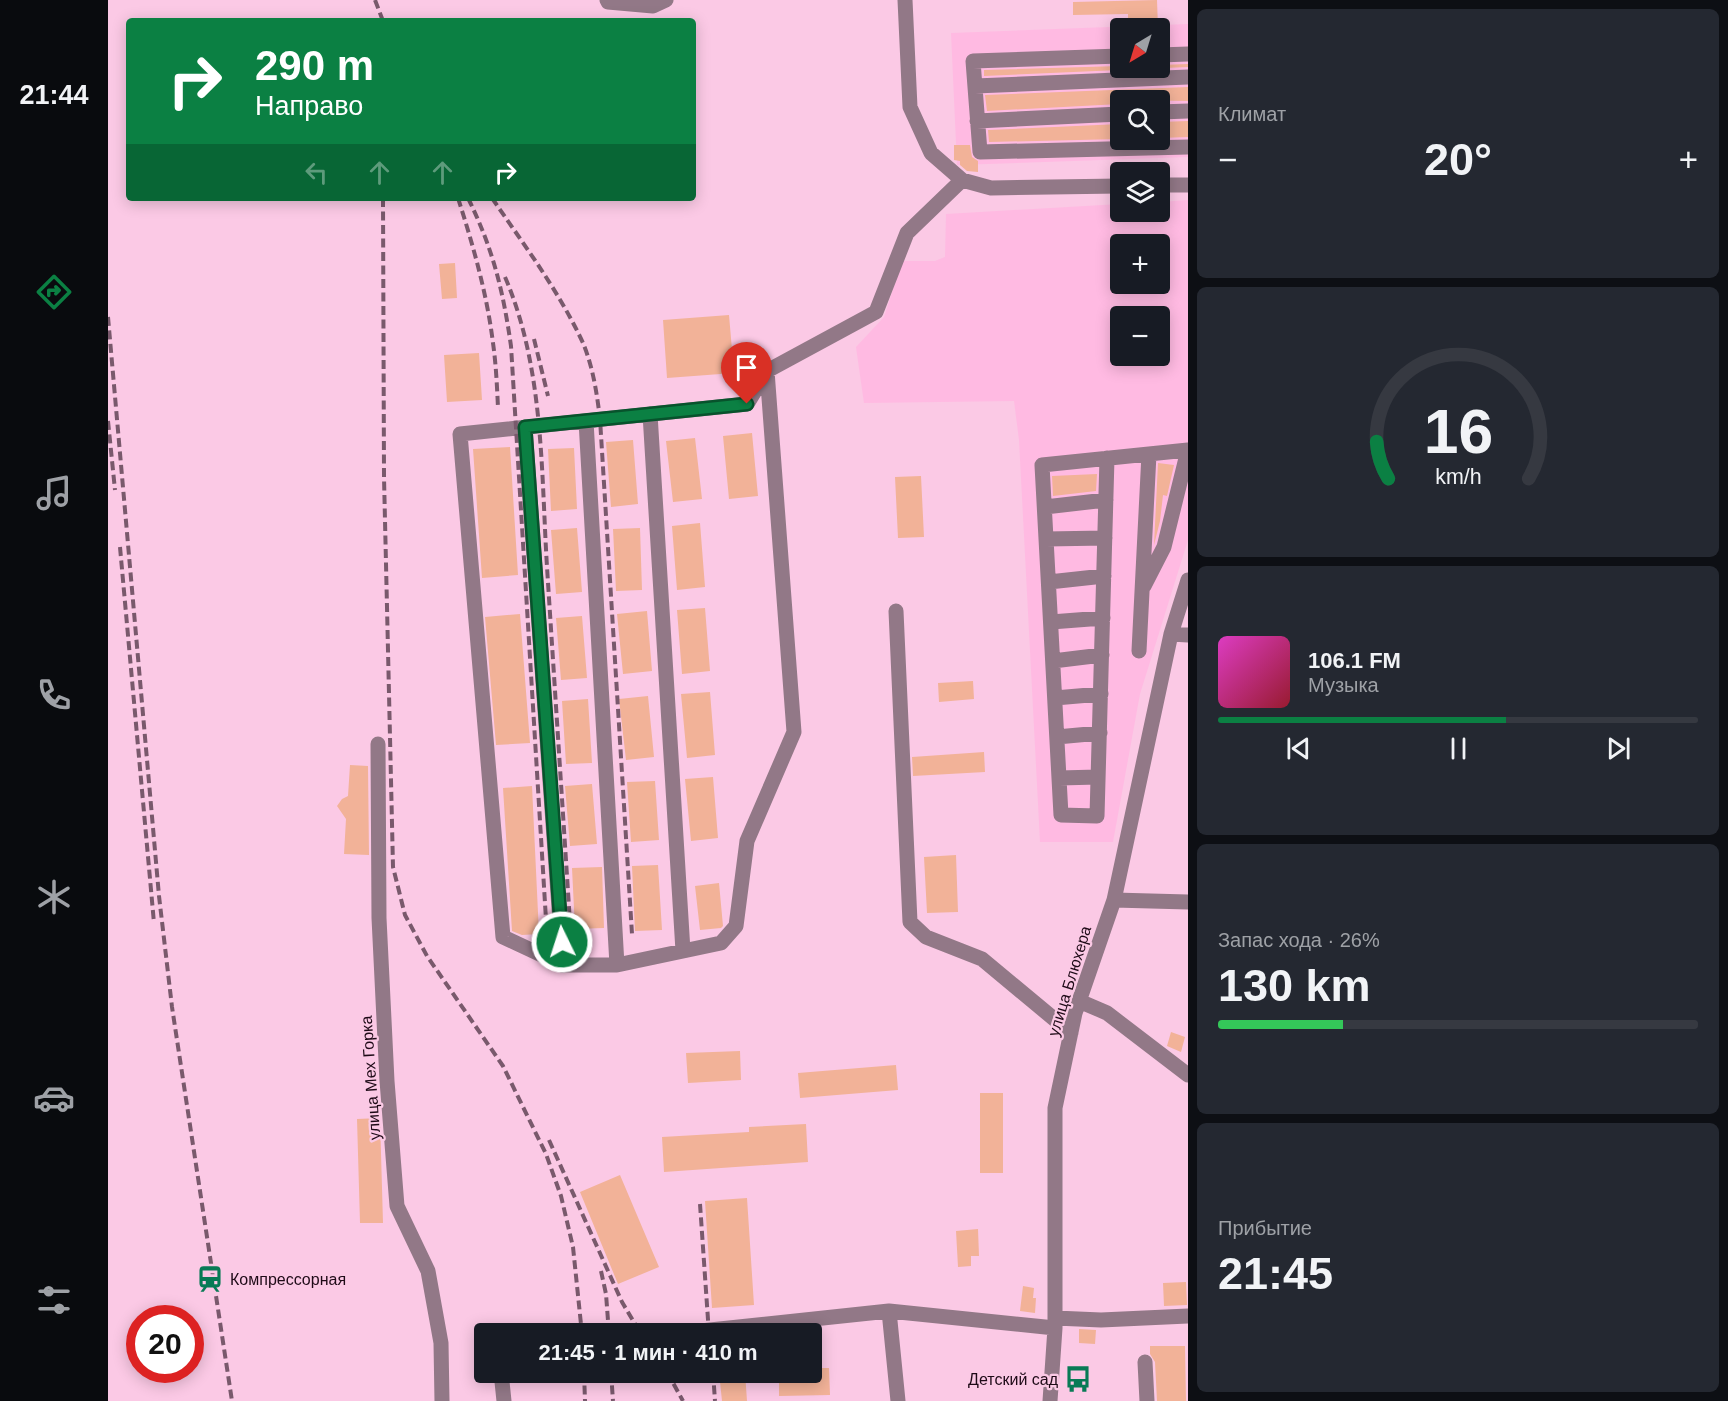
<!DOCTYPE html>
<html lang="ru">
<head>
<meta charset="utf-8">
<style>
	:root { --surface:#171b24; --page:#242831; --text:#f1f3f6; --muted:#9ea1a6; --line:#363941; --accent:#0b8043 }
	body { margin:0; font-family:Helvetica,sans-serif; background:var(--page); color:var(--text); height:100vh; display:flex; flex-direction:column; font-size:22px; white-space:nowrap }
	* { box-sizing:border-box; margin:0 }
	p { font-size:20px; color:var(--muted) }
	.icon { flex:none; width:33px; height:33px; fill:none; stroke:currentColor; stroke-width:2; stroke-linecap:round; stroke-linejoin:round }
	.map { position:relative; flex:1; overflow:hidden }
	.sheet { display:flex; flex-direction:column; gap:9px; padding:9px; background:#0d0f14; width:540px }
	.sheet>* { flex:none }
	.top-card { position:absolute; left:18px; top:18px; width:570px; height:183px; border-radius:6px; box-shadow:0 3px 15px #0003; background:#0b8043; color:#fff; overflow:hidden }
	.needle { width:39px; rotate:218deg }
	.controls { position:absolute; left:1002px; top:18px; display:grid; gap:12px }
	.controls a { display:grid; place-items:center; width:60px; height:60px; border-radius:6px; background:var(--surface); box-shadow:0 3px 15px #0003; font-size:30px }
	.speed { position:absolute; left:18px; top:1305px; display:flex; gap:12px; font-size:30px; font-weight:700; text-align:center }
	.speed>* { display:grid; place-content:center; width:78px; height:78px; border-radius:50%; background:var(--surface); box-shadow:0 3px 15px #0003; line-height:1 }
	.speed .limit { border:9px solid #d22; background:#fff; color:#111 }
	.pin { position:absolute; display:grid; place-items:center; width:51px; height:51px; color:#fff; margin:-62px -26px; border-radius:50% 50% 50% 0; rotate:-45deg; box-shadow:0 0 6px #0007 }
	.pin .icon { rotate:45deg }
	.me { position:absolute; width:66px; margin:-33px; rotate:356deg; stroke-linejoin:round; filter:drop-shadow(0 0 4px #0008) }
	.turn { display:flex; align-items:center; gap:21px; height:126px; padding:0 30px; font-size:27px }
	.turn .icon { width:78px; height:78px; stroke-width:2.5 }
	.turn b { display:block; font-size:42px; line-height:51px }
	.lanes { display:flex; align-items:center; height:57px; padding:0 30px; background:#0003; justify-content:center; gap:30px; direction:ltr }
	.lanes .off { opacity:.35 }
	.big { font-size:45px; font-weight:800; line-height:1.1 }
	.sheet .card { flex:1; display:flex; flex-direction:column; justify-content:center; gap:9px; min-width:0; padding:0 21px; border-radius:9px; background:var(--page) }
	.sheet .dial { align-items:center; gap:0 }
	.dial svg { height:156px; overflow:visible; fill:none; stroke:var(--line); stroke-width:7; stroke-linecap:round; text-anchor:middle }
	.dial text { fill:var(--text); stroke:none }
	.song { display:flex; align-items:center; gap:18px }
	.cover { width:72px; height:72px; border-radius:9px; background:linear-gradient(135deg,hsl(310 70% 55%),hsl(350 70% 35%)) }
	.played { height:6px; border-radius:3px; background:linear-gradient(90deg,var(--accent) 60%,var(--line) 60%) }
	.keys { display:flex; justify-content:space-around; direction:ltr }
	.heat { display:flex; justify-content:space-between; align-items:center; font-size:33px; direction:ltr }
	.charge { height:9px; border-radius:4px; background:linear-gradient(90deg,#34c759 26%,var(--line) 0) }
	.trip { position:absolute; left:366px; top:1323px; width:348px; height:60px; border-radius:6px; background:var(--surface); box-shadow:0 3px 15px #0003; font-weight:800; line-height:60px; text-align:center }
	main { display:flex; flex:1; min-height:0 }
	.dock { display:flex; flex-direction:column; width:108px; justify-content:space-around; align-items:center; background:#090b0e; color:var(--muted) }
	.dock .icon { width:42px; height:42px }
	.dock .on { color:var(--accent) }
	.dock b { font-size:27px; color:var(--text) }
	.map>svg:first-child { display:block }
	.built { fill:#ffbae2; fill-rule:evenodd }
	.building { fill:#f2b298 }
	.lines { fill:none; stroke-linecap:round; stroke-linejoin:round }
	.minor { stroke:#927887; stroke-width:15 }
	.rail { stroke:#79596c; stroke-width:4; stroke-dasharray:9 4.5; stroke-linecap:butt }
	.route-casing { stroke:#07532c; stroke-width:15 }
	.route { stroke:#0b8043; stroke-width:10 }
	.labels { text-anchor:middle; stroke-width:4.5; stroke-linejoin:round; paint-order:stroke }
	.street-label { font-size:16px; fill:#1e0a17; stroke:#fbc9e5 }
	.poi-label { font-size:16px; fill:#1e0a17; stroke:#fbc9e5; text-anchor:start }
</style>
</head>
<body>
<main>
<nav class="dock">
<b>21:44</b>
<svg class="icon on" aria-label="directions" viewBox="0 0 24 24"><path d="M12 3l9 9-9 9-9-9zM9 14v-3h6M13 9l2 2-2 2"/></svg>
<svg class="icon" aria-label="music" viewBox="0 0 24 24"><path d="M9 18V5l10-2v13"/><circle cx="6" cy="18" r="3"/><circle cx="16" cy="16" r="3"/></svg>
<svg class="icon" aria-label="phone" viewBox="0 0 24 24"><path d="M5 4h4l2 5-3 2q2 4 5 5l2-3 5 2v4C11 20 4 13 5 4z"/></svg>
<svg class="icon" aria-label="climate" viewBox="0 0 24 24"><path d="M12 3v18M4 7l16 10M4 17L20 7"/></svg>
<svg class="icon" aria-label="car" viewBox="0 0 24 24"><path d="M5 17H2v-5l4-1 3-4h7l3 4 3 1v5h-3M9 17h6M6 11h13"/><circle cx="7" cy="17" r="2"/><circle cx="17" cy="17" r="2"/></svg>
<svg class="icon" aria-label="filters" viewBox="0 0 24 24"><path d="M4 7h16M4 17h16"/><circle cx="9" cy="7" r="2"/><circle cx="15" cy="17" r="2"/></svg>
</nav>
<div class="map">
<svg width="1080" height="1401" viewBox="0 0 1080 1401">
	<rect width="100%" height="100%" fill="#fbc9e5"/>
	<path class="built" d="M1080,24V157L849,165L843,33ZM1012,28H1052V68H1012ZM1012,100H1052V140H1012Z
		M1080,200V540L1032,694L1005,842H932L911,440L906,401L756,403L748,347L776,317L794,261H827L837,257L838,214L1012,204V212H1052V202ZM1012,244H1052V284H1012ZM1012,316H1052V356H1012Z"/>
	<path class="building" d="M1049,0L1050,28H1020V14L965,15V2Z
		M1080,64V67L876,76V70L1012,66V68H1052V65Z
		M1080,87V101L1012,100V104L879,111L877,95Z
		M1080,121V137L1052,138V122Z
		M1012,124V139L881,142L880,130Z
		M846,145H862L864,157L870,161V172L859,171L852,165V161L846,160Z
		M347,263L349,298L334,299L331,264Z
		M621,315L626,373L559,378L555,320Z
		M371,353L374,400L339,402L336,355Z
		M644,433L650,496L621,499L615,436Z
		M587,438L594,499L565,502L558,441Z
		M525,440L530,504L503,507L498,442Z
		M402,447L410,575L374,578L365,449Z
		M466,448L469,509L443,511L440,449Z
		M1050,463L1066,465L1059,496L1055,495L1052,521L1046,545Z
		M989,474L988,491L945,496L944,476Z
		M813,476L816,537L790,538L787,477Z
		M592,523L597,587L569,590L564,526Z
		M469,528L474,592L448,594L443,530Z
		M532,528L534,590L508,591L505,529Z
		M597,608L602,671L574,674L569,610Z
		M539,611L544,671L515,674L509,614Z
		M412,614L422,743L388,745L377,617Z
		M474,616L479,678L453,680L448,618Z
		M865,681L866,699L831,702L830,683Z
		M602,692L607,755L579,758L573,694Z
		M540,696L546,757L518,760L511,699Z
		M480,699L484,763L458,764L454,701Z
		M876,752L877,772L805,776L804,757Z
		M242,765L260,766L261,855L236,854L238,819L229,806L234,799L240,796Z
		M605,777L610,838L583,841L577,779Z
		M547,781L551,840L523,842L519,782Z
		M484,784L489,844L462,846L457,786Z
		M424,786L431,934L414,935L404,931L395,788Z
		M848,855L850,912L819,913L816,857Z
		M550,865L554,930L527,931L524,866Z
		M494,867L496,928L467,929L464,868Z
		M611,883L615,926L613,928L592,930L587,886Z
		M1063,1032L1077,1037L1073,1052L1059,1046Z
		M632,1051L633,1080L580,1083L578,1053Z
		M788,1065L790,1090L692,1098L690,1073Z
		M872,1093H895V1173H872Z
		M272,1118L275,1223H252L249,1119Z
		M698,1124L700,1162L556,1172L554,1137L641,1132V1127Z
		M512,1175L551,1267L510,1284L472,1192Z
		M639,1198L646,1305L604,1308L597,1201Z
		M870,1229L871,1256H863V1266L850,1267L848,1231Z
		M1078,1282L1079,1305L1056,1306L1055,1283Z
		M915,1286L926,1288L925,1298H928L927,1313L912,1311Z
		M971,1329L988,1330L987,1344L971,1343Z
		M1042,1346H1077L1078,1401H1049L1047,1362L1042,1354Z
		M704,1368H721L722,1395L671,1396V1372H704Z
		M611,1372H637L639,1401H614Z"/>
	<g class="lines">
		<path class="minor" d="M499,0L500,2L545,6L558,0
			M797,0L802,107L823,153L854,180L883,188L1012,186
			M1052,55L1080,54
			M1012,56L865,61L872,152L1080,147
			M867,86L1080,77
			M1052,112L1080,111
			M869,121L1012,114
			M1052,185H1080
			M659,371L686,732L639,841L628,926L613,943L509,965H455L395,937L352,434L639,404L659,371L768,312L799,233L854,180
			M542,414L575,951
			M478,421L509,965
			M417,427L455,965
			M999,458L989,816L953,815L934,465L1080,450
			M937,507L998,500
			M938,539L997,538
			M941,582L996,576
			M1036,586L1056,547L1080,450
			M788,611L802,922L818,937L874,959L963,1033
			M943,622L995,618
			M1063,634L1080,635
			M1031,651L1041,454
			M945,661L994,655
			M947,698L993,694
			M949,737L992,733
			M270,744L271,918L279,1081L289,1206L320,1271L333,1343L334,1401
			M951,778L990,777
			M1006,900L1080,902
			M971,1001L999,1013L1080,1075
			M781,1311L790,1401
			M947,1318L993,1320L1080,1316
			M564,1334L781,1311L947,1328
			M1037,1362L1039,1401
			M393,1372L396,1401
			M942,1401L947,1328V1108L967,1013L1006,900L1063,634L1080,580"/>
		<path class="rail" d="M267,0L275,21
			M275,198L276,477L285,867L297,915L319,956L395,1066L438,1154L453,1196L465,1247L474,1334
			M350,198C365,245 379,294 385,343C388,364 389,386 390,408
			M360,198C385,249 395,290 403,346L439,936
			M384,198C416,245 451,291 475,343C485,367 489,394 492,419L524,934
			M397,277C436,368 433,470 439,567C447,691 455,814 463,938
			M0,317L51,896L64,1007L124,1401
			M426,339L440,396
			M0,421L7,490
			M12,547L46,923
			M441,1140L514,1302L533,1334
			M592,1204L601,1334
			M493,1271L498,1294L501,1334
			M476,1372L477,1401
			M503,1372L505,1401
			M559,1372L575,1401
			M605,1372L607,1401"/>
	</g>
	<g class="lines">
		<defs>
			<path id="route" d="M454,942L417,427L639,404"/>
		</defs>
		<use href="#route" class="route-casing"/>
		<use href="#route" class="route"/>
	</g>
	<defs>
		<symbol id="station-bare" viewBox="-9 -9 18 18"><path d="M-3-6H3Q5-6 5-4V2Q5 4 3 4L4.5 6H3L1.5 4h-3L-3 6H-4.5L-3 4Q-5 4-5 2V-4Q-5-6-3-6ZM-3.5-4v3h7v-3ZM-3.5 1v1.5H-2V1ZM2 1v1.5H3.5V1Z" fill="#087a55" stroke="#fbc9e5" stroke-width="2.5" paint-order="stroke"/></symbol>
		<symbol id="bus-bare" viewBox="-9 -9 18 18"><path d="M-5-6H5V4H4V6H2V4H-2V6H-4V4H-5ZM-3.5-4V0h7V-4ZM-3.5 1.2v1.5H-2V1.2ZM2 1.2v1.5H3.5V1.2Z" fill="#087a55" stroke="#fbc9e5" stroke-width="2.5" paint-order="stroke"/></symbol>
	</defs>
	<g fill-rule="evenodd">
		<use href="#station-bare" x="83" y="1260" width="38" height="38"/>
		<use href="#bus-bare" x="951" y="1360" width="38" height="38"/>
	</g>
	<g class="labels">
		<g class="street-label">
			<text transform="translate(961 981) rotate(-73)" y="6">улица Блюхера</text>
			<text transform="translate(262 1078) rotate(-94)" y="6">улица Мех Горка</text>
		</g>
		<g class="poi-label">
			<text x="122" y="1285">Компрессорная</text>
			<text x="950" y="1385" text-anchor="end">Детский сад</text>
		</g>
	</g>
</svg>
<div class="controls">
<a><svg class="needle" viewBox="-14 -14 28 28"><path d="M0-13l5 13h-10z" fill="#e53935"/><path d="M0 13l5-13h-10z" fill="#9ea1a6"/></svg></a>
<a><svg class="icon" aria-label="search" viewBox="0 0 24 24"><circle cx="10" cy="10" r="6"/><path d="M15 15l6 6"/></svg></a>
<a><svg class="icon" aria-label="layers" viewBox="0 0 24 24"><path d="M12 4l9 5-9 5-9-5zM3 14l9 5 9-5"/></svg></a>
<a>+</a>
<a>−</a>
</div>
<div class="speed"><div class="limit">20</div></div>
<div class="pin" style="left:639px;top:404px;background:#d93025"><svg class="icon" aria-label="arrive" viewBox="0 0 24 24"><path d="M6 21V4h12l-3 4 3 4H6"/></svg></div>
<svg class="me" style="left:454px;top:942px" viewBox="-20 -20 40 40"><circle r="17" fill="#0b8043" stroke="#fff" stroke-width="3"/><path d="M0-11L8 9 0 5-8 9z" fill="#fff"/></svg>
<div class="trip">21:45 · 1 мин · 410 m</div>
<div class="top-card">
<div class="turn"><svg class="icon" aria-label="right" viewBox="0 0 24 24"><path d="M7 20v-9h11M14 6l5 5-5 5"/></svg><div><b>290 m</b>Направо</div></div>
<div class="lanes"><svg class="icon off" aria-label="left" viewBox="0 0 24 24"><path d="M17 20v-9H6M10 6l-5 5 5 5"/></svg><svg class="icon off" aria-label="ahead" viewBox="0 0 24 24"><path d="M12 20V5M6 11l6-6 6 6"/></svg><svg class="icon off" aria-label="ahead" viewBox="0 0 24 24"><path d="M12 20V5M6 11l6-6 6 6"/></svg><svg class="icon" aria-label="right" viewBox="0 0 24 24"><path d="M7 20v-9h11M14 6l5 5-5 5"/></svg></div>
</div>
</div>
<section class="sheet">
<div class="card"><p>Климат</p>
<div class="heat"><a>−</a><b class="big">20°</b><a>+</a></div>
</div>
<div class="card dial"><svg viewBox="0 0 100 80">
<path d="M14 69A42 42 0 1 1 86 69"/>
<path d="M14 69A42 42 0 0 1 8 50" stroke="#0b8043"/>
<text x="50" y="56" font-size="32" font-weight="700">16</text>
<text x="50" y="72" font-size="11">km/h</text>
</svg></div>
<div class="card">
<div class="song"><i class="cover"></i><div><b>106.1 FM</b><p>Музыка</p></div></div>
<div class="played"></div>
<div class="keys"><svg class="icon" aria-label="previous" viewBox="0 0 24 24"><path d="M18 5L8 12l10 7zM5 5v14"/></svg><svg class="icon" aria-label="pause" viewBox="0 0 24 24"><path d="M8 5v14M16 5v14"/></svg><svg class="icon" aria-label="next" viewBox="0 0 24 24"><path d="M6 5l10 7-10 7zM19 5v14"/></svg></div>
</div>
<div class="card"><p>Запас хода · 26%</p><b class="big">130 km</b><div class="charge"></div></div>
<div class="card"><p>Прибытие</p><b class="big">21:45</b></div>
</section>
</main>
</body>
</html>
